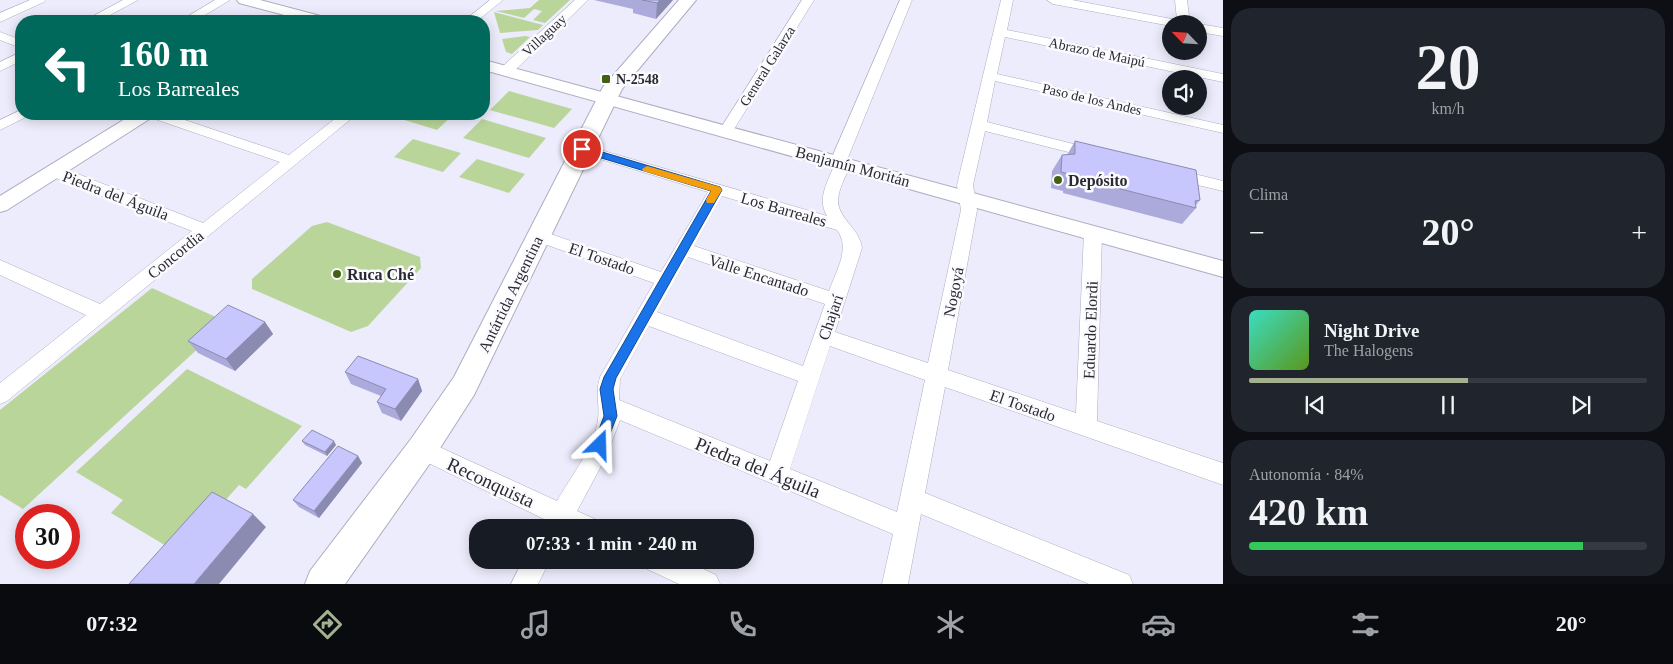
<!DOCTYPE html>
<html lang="es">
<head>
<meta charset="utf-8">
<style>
	:root { --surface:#171b24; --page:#20242c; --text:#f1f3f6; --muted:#9ea1a6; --line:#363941; --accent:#a3b190 }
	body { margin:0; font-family:Georgia,serif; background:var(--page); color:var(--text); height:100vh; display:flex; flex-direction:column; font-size:19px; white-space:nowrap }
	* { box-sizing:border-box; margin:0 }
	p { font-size:16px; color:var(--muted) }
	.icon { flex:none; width:28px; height:28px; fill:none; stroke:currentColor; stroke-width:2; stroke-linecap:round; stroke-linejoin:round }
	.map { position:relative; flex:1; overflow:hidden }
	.sheet { display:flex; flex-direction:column; gap:8px; padding:8px; background:#0d0f14; width:450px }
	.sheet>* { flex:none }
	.banner { position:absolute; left:15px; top:15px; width:475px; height:105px; border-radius:20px; box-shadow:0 2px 12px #0003; background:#00695c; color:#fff; overflow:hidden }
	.needle { width:32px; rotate:295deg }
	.controls { position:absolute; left:1162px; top:15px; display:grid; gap:10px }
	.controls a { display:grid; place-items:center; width:45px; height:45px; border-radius:50%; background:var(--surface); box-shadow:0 2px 12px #0003; font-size:25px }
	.speed { position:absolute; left:15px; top:504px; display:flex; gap:10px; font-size:25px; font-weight:700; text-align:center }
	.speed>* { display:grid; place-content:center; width:65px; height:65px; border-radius:50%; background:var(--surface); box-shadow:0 2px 12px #0003; line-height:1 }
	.speed .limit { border:8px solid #d22; background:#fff; color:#111 }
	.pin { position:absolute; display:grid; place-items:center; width:42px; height:42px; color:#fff; margin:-21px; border:2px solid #fff; border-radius:50%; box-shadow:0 1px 5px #0007 }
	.me { position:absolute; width:55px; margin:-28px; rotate:22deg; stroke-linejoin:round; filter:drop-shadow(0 0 4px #0008) }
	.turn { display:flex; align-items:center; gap:18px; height:105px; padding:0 20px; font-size:22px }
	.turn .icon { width:65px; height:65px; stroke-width:2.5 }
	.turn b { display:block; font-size:35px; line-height:42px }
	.big { font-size:38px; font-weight:800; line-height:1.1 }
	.sheet .tile { flex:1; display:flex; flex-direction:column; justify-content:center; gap:8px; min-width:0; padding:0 18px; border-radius:20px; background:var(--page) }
	.sheet .dial { align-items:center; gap:0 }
	.dial b { font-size:65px; line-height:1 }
	.song { display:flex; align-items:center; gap:15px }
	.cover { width:60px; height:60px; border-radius:8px; background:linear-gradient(135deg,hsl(170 70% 55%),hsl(90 70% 35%)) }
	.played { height:5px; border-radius:2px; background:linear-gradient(90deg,var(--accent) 55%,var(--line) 55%) }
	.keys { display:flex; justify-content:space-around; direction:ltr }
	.heat { display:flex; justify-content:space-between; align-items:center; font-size:28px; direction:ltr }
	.charge { height:8px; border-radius:4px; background:linear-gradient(90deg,#34c759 84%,var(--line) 0) }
	.trip { position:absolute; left:469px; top:519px; width:285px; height:50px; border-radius:20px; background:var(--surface); box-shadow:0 2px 12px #0003; font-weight:800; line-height:50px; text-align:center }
	.menu { display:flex; height:80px; justify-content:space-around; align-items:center; background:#090b0e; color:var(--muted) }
	.menu .icon { width:35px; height:35px }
	.menu .current { color:var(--accent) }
	.menu b { font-size:22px; color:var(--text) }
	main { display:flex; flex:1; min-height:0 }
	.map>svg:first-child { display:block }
	.green { fill:#bad59a }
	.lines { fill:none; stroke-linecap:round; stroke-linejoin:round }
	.minor-casing { stroke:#adadc0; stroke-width:1 }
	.tertiary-casing { stroke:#adadc0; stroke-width:2 }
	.secondary-casing { stroke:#adadc0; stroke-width:2 }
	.minor { fill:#fff; fill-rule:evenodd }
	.tertiary { fill:#fff; fill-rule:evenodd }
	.secondary { fill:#fff; fill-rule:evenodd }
	.wall { fill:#abaada }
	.shaded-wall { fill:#8b8bb1 }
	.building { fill:#c7c6fd; stroke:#8b8bb1 }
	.route { fill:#1a73e8; stroke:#114b97 }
	.slow { fill:#f59e0b }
	.poi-dot { fill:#446113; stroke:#fbfbff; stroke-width:2 }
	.labels { text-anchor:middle; stroke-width:5; stroke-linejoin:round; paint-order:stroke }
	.far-street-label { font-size:14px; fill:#292930; stroke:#fbfbff }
	.far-poi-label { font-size:14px; font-weight:bold; fill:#292930; stroke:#fbfbff; text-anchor:start }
	.street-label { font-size:16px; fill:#292930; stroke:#fbfbff }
	.poi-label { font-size:16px; font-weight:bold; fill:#292930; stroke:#fbfbff; text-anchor:start }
	.near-street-label { font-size:19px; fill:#292930; stroke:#fbfbff }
</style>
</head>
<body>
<main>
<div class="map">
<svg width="1223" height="584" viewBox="0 0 1223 584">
	<rect width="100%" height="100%" fill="#ececfc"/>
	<path class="green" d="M539,0H570L545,23L533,20L542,11L534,9L524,18L496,11L530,8Z
		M494,12L543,25L538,30L500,33Z
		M525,36L530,37L512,54L506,52L502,39Z
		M509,91L572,109L554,128L490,110Z
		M385,114H454L437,130Z
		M482,119L546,138L529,158L463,138Z
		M413,139L461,153L443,172L394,157Z
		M477,159L525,174L509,193L459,177Z
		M327,222L420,257L421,268L368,326L351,332L252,289V279L312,226Z
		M152,288L227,322L23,509L0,495V410Z
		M187,369L302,426L246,489L239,485L178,553L111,513L123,500L76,472Z"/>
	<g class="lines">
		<defs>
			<path id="minor" d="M30,0H46L44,2L0,22V13Z
				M123,0H138L99,21H84Z
				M215,0H230L195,21H180Z
				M490,0H503L477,21H464Z
				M575,0H588L511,74H501L499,71L501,68Z
				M802,0H814L731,134H721L719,131Z
				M900,0H912L847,160L851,164C846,176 838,189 838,202C839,219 860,229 862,248L835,332L928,363L961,210L957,185L1001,0H1013L1007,30L1223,74V82L1005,37L997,74L1223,125V133L995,81L987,122L1101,151L1104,154L1101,157L1096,159L985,131L973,185L977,210L948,370L1076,413L1084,233L1087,229L1093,227L1099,229L1102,233L1097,421L1223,463V485L945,387L925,493L1129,575L1133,584H1089L921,514L908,584H882L893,534L620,420L606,457L577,511L597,520L600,528H543L546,520L414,456L411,449L414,442L422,439L557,501C570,478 594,447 598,420C600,405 595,392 600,377L654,283L533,240L530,236L533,232L539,230L661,272L708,192L577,152L574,149L577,146H587L827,216C817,199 827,183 834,166L830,162ZM722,196L837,230C851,248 836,271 829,291L694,246ZM688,257L825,304L803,366L657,312ZM649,326L798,381L770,461L619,400L620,379ZM830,346L925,380L897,512L790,469Z
				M1047,0H1072L1177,20L1175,0H1187L1190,24H1171V26L1053,4Z
				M1199,24L1223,28V36L1199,32Z
				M0,32L21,40V48L0,40Z
				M21,52V61L0,71V62Z
				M21,110V114H28L26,117L0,130V120Z
				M147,114H167L289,155L341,114H357L7,401L0,404V383L86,315L0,275V260L100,304L192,231L48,175L46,171L48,167H60L203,223L280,162L149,117Z
				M1174,169L1223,181V191L1168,178L1166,174L1168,170Z
				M523,560H550L538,584H511Z
				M643,560H684L716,575L720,584H679L647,569Z"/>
			<path id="tertiary" d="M237,0H260L328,18L330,21H307L239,3Z
				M484,60L1223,261V277L484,70Z
				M133,114H154L151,118L7,210L0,212V196Z"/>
			<path id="secondary" d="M679,0H696L622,89L474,395L433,459L345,584H305L310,571L411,439L454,377L603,87Z"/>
		</defs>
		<use href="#minor" class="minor-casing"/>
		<use href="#tertiary" class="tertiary-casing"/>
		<use href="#secondary" class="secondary-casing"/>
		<use href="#minor" class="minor"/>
		<use href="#tertiary" class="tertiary"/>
		<use href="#secondary" class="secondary"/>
	</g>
	<path class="wall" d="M594,0H673L656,19L633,13V9Z
		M1075,141L1200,200L1196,205V208L1182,224L1063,193V191L1051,188L1052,171L1062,155H1067Z
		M265,322L273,334L235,371L198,353L188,341Z
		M345,372L418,379L422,391L401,421L382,413L377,402L381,396L351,384Z
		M302,441L336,445L327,456L305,445Z
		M358,456L362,463L319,518L299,507L293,500Z"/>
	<path class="shaded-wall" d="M660,0H673L656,19L657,3Z
		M265,322L273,334L235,371L226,359Z
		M418,379L422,391L401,421L395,409Z
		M334,441L336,445L327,456L325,452Z
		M358,456L362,463L319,518L314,511Z
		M253,514L266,527L219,584H194Z"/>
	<path class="building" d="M642,0H660L657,3Z
		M1075,141L1196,170L1200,200L1195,201L1196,208L1073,177V175L1061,172L1062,155L1075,154Z
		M228,305L265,322L226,359L188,341Z
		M358,356L418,379L395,409L377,402L386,389L345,372Z
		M312,430L334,441L325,452L302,441Z
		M338,446L358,456L314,511L293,500Z
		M212,492L253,514L194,584H129Z"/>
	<path class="route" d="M582,146L720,187L722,190L616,378L613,389L617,416L604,449L600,451L595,449L593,445L604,416L600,389L604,377L711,191L578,151V147Z"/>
	<path class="slow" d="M647,166L720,187L722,190L714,203H707L706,200L711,191L643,171L642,169Z"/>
	<g class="poi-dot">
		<rect x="601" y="74" width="10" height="10" rx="2.5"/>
		<circle cx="1058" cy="180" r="5"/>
		<circle cx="337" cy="274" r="5"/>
	</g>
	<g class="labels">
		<g class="far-street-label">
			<text transform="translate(544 35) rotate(-43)" y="5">Villaguay</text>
			<text transform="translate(1097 52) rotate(12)" y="5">Abrazo de Maipú</text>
			<text transform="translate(767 66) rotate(-58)" y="5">General Galarza</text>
			<text transform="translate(1092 99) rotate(13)" y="5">Paso de los Andes</text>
		</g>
		<g class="far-poi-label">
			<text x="616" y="84">N-2548</text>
		</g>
		<g class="street-label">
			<text transform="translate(853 166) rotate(15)" y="6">Benjamín Moritán</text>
			<text transform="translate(116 195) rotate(21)" y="6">Piedra del Águila</text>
			<text transform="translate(784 209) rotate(16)" y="6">Los Barreales</text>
			<text transform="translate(175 254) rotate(-39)" y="6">Concordia</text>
			<text transform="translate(602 258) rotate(19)" y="6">El Tostado</text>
			<text transform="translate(759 275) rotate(18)" y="6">Valle Encantado</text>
			<text transform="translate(953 292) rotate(-79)" y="6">Nogoyá</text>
			<text transform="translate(510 294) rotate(-64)" y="6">Antártida Argentina</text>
			<text transform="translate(830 317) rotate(-71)" y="6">Chajarí</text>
			<text transform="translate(1090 330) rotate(-88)" y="6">Eduardo Elordi</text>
			<text transform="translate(1023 405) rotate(19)" y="6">El Tostado</text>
		</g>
		<g class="poi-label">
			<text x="1068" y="186">Depósito</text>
			<text x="347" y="280">Ruca Ché</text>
		</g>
		<g class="near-street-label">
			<text transform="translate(758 467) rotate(22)" y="7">Piedra del Águila</text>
			<text transform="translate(491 482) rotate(25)" y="7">Reconquista</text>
		</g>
	</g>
</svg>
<div class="controls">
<a><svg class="needle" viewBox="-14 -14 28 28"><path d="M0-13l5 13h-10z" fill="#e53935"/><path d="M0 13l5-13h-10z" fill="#9ea1a6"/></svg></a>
<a><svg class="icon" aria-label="sound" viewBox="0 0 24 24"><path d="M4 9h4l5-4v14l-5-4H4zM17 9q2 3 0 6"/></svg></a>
</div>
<div class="speed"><div class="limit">30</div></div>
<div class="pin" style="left:582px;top:149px;background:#d93025"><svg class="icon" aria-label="arrive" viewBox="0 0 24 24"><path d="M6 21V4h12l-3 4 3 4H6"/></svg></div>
<svg class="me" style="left:600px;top:445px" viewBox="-20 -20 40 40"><path d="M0-17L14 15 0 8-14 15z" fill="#1a73e8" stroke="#fff" stroke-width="4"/></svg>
<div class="trip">07:33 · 1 min · 240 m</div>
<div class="banner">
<div class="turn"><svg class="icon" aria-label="left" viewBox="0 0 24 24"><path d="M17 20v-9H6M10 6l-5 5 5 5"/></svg><div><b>160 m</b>Los Barreales</div></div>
</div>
</div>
<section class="sheet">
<div class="tile dial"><b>20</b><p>km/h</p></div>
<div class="tile"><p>Clima</p>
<div class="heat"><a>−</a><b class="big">20°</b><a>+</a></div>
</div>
<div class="tile">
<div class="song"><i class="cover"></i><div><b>Night Drive</b><p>The Halogens</p></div></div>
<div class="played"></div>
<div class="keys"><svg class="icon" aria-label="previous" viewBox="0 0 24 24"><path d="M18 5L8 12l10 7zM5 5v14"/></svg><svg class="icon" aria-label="pause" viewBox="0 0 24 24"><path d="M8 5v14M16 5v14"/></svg><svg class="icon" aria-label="next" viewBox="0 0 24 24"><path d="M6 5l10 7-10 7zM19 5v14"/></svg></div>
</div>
<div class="tile"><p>Autonomía · 84%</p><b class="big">420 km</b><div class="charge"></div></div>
</section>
</main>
<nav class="menu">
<b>07:32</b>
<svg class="icon current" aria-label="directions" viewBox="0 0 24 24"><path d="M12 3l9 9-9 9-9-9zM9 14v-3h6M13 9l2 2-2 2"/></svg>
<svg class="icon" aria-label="music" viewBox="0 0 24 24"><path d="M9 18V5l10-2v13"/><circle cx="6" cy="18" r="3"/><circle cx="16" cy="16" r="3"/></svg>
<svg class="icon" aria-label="phone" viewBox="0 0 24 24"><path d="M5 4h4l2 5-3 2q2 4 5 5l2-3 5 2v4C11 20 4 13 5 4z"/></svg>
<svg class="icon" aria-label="climate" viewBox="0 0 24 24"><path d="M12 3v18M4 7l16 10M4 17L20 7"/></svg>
<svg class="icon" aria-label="car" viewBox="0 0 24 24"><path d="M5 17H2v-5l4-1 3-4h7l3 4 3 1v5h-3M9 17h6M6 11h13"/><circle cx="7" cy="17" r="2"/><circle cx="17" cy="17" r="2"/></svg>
<svg class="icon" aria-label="filters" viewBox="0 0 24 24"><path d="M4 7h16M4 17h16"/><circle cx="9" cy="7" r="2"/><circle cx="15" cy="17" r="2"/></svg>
<b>20°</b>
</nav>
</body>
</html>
